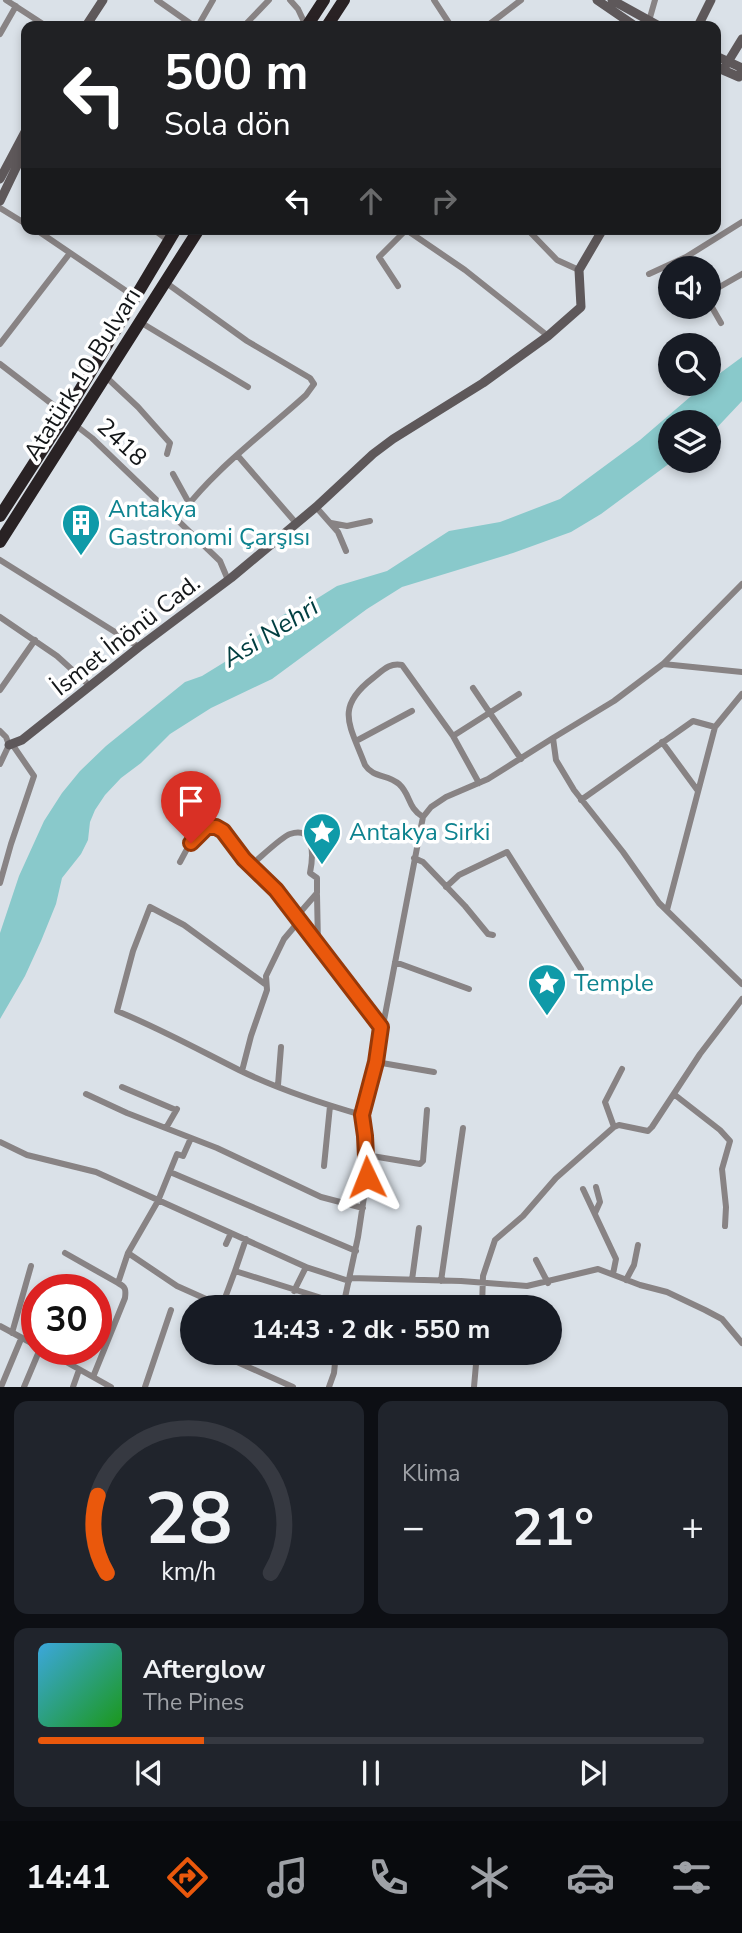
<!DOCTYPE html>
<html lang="tr">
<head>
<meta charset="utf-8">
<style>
	:root { --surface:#171b24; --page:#20242c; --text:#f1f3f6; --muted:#9ea1a6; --line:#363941; --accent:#ea580c }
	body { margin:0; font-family:"Nunito Sans",sans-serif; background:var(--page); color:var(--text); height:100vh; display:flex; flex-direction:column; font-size:26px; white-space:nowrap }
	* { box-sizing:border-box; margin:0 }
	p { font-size:23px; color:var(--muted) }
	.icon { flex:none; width:38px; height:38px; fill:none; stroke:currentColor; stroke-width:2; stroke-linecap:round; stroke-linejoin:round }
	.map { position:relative; height:1387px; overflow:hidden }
	.side { display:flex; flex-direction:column; gap:14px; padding:14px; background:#0d0f14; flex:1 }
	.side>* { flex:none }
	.banner { position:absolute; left:21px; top:21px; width:700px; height:214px; border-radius:14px; box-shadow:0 4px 10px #0003; background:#202124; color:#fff; overflow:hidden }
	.tools { position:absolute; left:658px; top:256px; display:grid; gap:14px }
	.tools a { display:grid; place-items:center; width:63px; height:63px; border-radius:50%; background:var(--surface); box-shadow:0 4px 10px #0003; font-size:35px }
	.speed { position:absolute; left:21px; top:1274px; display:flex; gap:14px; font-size:35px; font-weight:700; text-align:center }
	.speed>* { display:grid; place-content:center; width:91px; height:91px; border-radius:50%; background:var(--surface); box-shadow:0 4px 10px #0003; line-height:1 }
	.speed .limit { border:10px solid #d22; background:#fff; color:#111 }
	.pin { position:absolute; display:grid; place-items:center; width:60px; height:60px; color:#fff; margin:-72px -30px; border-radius:50% 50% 50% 0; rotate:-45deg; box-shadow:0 0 7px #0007 }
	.pin .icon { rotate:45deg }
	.me { position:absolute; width:77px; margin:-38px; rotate:358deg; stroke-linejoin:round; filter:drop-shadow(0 0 5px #0008) }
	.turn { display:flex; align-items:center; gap:24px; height:147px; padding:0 28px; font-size:32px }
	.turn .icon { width:91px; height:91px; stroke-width:2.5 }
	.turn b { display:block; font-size:49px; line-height:60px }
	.lanes { display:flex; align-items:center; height:66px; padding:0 28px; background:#0003; justify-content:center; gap:35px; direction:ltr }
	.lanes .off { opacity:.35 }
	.big { font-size:52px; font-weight:700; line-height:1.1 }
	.side .tile { flex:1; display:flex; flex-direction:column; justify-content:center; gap:10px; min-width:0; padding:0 24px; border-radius:14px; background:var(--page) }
	.side .dial { align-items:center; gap:0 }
	.dial svg { height:182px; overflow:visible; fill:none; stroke:var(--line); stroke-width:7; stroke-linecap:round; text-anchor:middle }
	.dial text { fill:var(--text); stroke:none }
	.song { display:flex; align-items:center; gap:21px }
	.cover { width:84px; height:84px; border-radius:10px; background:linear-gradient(135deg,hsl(200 70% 55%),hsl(120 70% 35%)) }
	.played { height:7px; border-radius:4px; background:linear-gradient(90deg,var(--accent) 25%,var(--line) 25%) }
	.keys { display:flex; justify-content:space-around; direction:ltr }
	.heat { display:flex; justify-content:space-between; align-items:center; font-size:38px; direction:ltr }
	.side .tiles { flex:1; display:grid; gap:14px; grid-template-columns:1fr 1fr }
	.tile:last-child { grid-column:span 2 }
	.trip { position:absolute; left:180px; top:1295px; width:382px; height:70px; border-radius:35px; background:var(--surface); box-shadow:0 4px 10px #0003; font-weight:700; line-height:70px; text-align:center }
	.tabs { display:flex; height:112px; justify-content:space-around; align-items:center; background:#090b0e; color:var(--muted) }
	.tabs .icon { width:49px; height:49px }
	.tabs .current { color:var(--accent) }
	.tabs b { font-size:32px; color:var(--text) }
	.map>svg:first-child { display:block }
	.water { fill:#89c9cb }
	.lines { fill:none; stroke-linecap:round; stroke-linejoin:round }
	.street { stroke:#888384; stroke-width:6 }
	.secondary { stroke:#5e585a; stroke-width:9 }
	.highway { stroke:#292224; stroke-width:12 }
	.route-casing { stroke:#983908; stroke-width:18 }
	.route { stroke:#ea580c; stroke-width:12 }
	.labels { text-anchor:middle; stroke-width:7; stroke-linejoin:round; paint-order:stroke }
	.street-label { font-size:24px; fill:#131618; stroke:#fff }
	.culture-label { font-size:24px; fill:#0d838f; stroke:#fff; text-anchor:start }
	.water-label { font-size:26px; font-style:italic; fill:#003e40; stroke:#fff }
</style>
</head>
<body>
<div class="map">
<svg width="742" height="1387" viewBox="0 0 742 1387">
	<rect width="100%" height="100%" fill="#dae1e8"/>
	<path class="water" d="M742,357V401L709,436V422H670V460H674L601,514L571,532L513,553L402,587L367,609L272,679L211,708L170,734L141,763L121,778L105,795L95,810L90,822L88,840L81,854L62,878L56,904L41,941L25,976L0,1019V933L19,876L44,821L62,793L80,771L106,746L185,682L202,676L228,660L283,615L313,601L337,586L387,571L449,531L500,522L560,499L640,440L704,385Z"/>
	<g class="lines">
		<path class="street" d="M6,0L46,26
			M157,0L194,26
			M290,0L298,9L306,26
			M434,0L451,26
			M649,21L655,0
			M198,26L213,0
			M244,26L269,0
			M487,26L521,0
			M0,34L16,6
			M0,208L26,224
			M35,229L135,297
			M153,229L168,240
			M405,229L465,270L548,336
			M527,229L557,260L579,270
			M689,268L686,257L742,222
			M649,274L686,257
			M165,282L247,341L310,378L314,384L306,395C262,435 210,472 176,521
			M398,286L379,257L407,229
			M709,293L742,274
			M709,302L721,323
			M140,322L248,387
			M0,344L70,253
			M0,364L65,414
			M105,376L138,407L170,443L167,454
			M74,424L92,438L220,561L228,580
			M238,456L296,523
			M173,474L189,503
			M316,507L338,532L346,551
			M331,523L347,526L370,521
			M0,560L139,647
			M0,617L57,656L90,686
			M663,664L742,672
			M473,688L521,759
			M0,690L35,640
			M0,731L6,737L9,745L0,764
			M453,736L519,694
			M553,738L614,701L663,664L742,584
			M356,741L412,711
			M662,742L698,791
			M581,800L693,721L715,727
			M423,817C407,807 411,795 399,784C388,774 373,778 365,765C350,725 334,708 373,678C382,671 390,662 402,665L453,736L479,783
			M414,858L423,862L465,906L488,934L493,935
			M180,862C188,847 196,829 214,826L226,834L244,859L276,890L381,1027
			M250,866C259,859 281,837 290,834C316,825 313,858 310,873L317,878V893L297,916
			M0,883L11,844L34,776L12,744
			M446,887L459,875L507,852L581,969
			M317,895L318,944
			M667,910L715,727L742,694
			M395,962L469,989
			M265,984L184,925L150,907L133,951L117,1011C159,1028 199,1050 239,1070C278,1089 320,1103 362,1115
			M376,1062L434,1072
			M242,1071L251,1036L267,990L266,976L284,939L300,920
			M278,1085L281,1047
			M122,1087L176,1110
			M86,1094L127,1113L217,1148L321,1197L363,1208
			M675,1095L720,1130L730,1141L722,1169L726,1207L725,1226
			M614,1127L605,1102L622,1069
			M166,1128L177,1109
			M0,1142L27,1155L96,1172L306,1267L349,1281
			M366,1155L420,1164L423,1161L427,1110
			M324,1166L330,1106
			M170,1172L356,1251
			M583,1189L616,1259L613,1274
			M595,1213L600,1202L596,1187
			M226,1244L231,1233
			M65,1253L118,1283
			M128,1253L177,1286L224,1307
			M536,1260L548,1283
			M235,1271L246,1239
			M350,1278L461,1281L527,1286L598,1269L640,1285L667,1292L705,1310L722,1319L742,1343
			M412,1280L419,1228
			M626,1280L634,1265L638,1245
			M441,1281L463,1128
			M294,1291L306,1267
			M222,1306L235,1271L344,1305
			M343,1307L358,1237L367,1177L365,1136L362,1115L376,1062L421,827L423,817L431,807L446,797L488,779L553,738L556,760L574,790L623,852L659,903L742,984
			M482,1307L483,1276L495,1240L523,1216L556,1178L614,1127L619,1125L648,1131L652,1127L700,1054L742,999
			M0,1326L37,1346
			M12,1333L31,1266
			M43,1349L111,1387
			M226,1357L293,1387
			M93,1377L125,1298C126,1290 126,1287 118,1283L128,1253L158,1201L177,1154L183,1156L191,1138
			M1,1387L21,1339
			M24,1387L40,1349
			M73,1387L79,1370
			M145,1387L171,1310
			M329,1387L334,1373L336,1353
			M474,1387L477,1353"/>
		<path class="secondary" d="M597,0L635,26
			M612,0L659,26
			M86,26L103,0
			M698,26L711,0
			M716,56L742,68
			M716,67L739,77L742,69
			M723,70L742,39
			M0,179L26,130
			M0,201L26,147
			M9,745L22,740L139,647L231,578L316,507L373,454L393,439L483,383L548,336L581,307L579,270L603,229"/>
		<path class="highway" d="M307,26L324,0
			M327,26L344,0
			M0,516L65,415L176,229
			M0,542L199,229"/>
	</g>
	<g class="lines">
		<defs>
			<path id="route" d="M191,843L207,827H216L223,831L244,859L276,890L381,1027L376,1062L362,1115L365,1136L367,1177"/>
		</defs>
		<use href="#route" class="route-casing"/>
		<use href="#route" class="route"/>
	</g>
	<defs>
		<symbol id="building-pin" viewBox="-11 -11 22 30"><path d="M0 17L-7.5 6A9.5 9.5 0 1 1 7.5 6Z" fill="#0f9aa8" stroke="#fff"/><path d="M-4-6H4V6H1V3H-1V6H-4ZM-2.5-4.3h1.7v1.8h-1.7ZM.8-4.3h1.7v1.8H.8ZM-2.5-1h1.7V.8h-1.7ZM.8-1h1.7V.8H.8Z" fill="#fff"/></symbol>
		<symbol id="sight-pin" viewBox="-11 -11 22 30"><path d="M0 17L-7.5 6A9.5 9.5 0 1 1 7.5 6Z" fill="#0f9aa8" stroke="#fff"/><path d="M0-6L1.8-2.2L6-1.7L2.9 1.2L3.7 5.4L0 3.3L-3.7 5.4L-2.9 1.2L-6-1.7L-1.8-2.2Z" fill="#fff"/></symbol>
	</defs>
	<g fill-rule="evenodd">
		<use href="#building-pin" x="59" y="501" width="44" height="60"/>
		<use href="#sight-pin" x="300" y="810" width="44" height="60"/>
		<use href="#sight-pin" x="525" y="961" width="44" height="60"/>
	</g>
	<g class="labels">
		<g class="street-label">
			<text transform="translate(82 374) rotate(-58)" y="8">Atatürk 10 Bulvarı</text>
			<text transform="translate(122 442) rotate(43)" y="8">2418</text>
			<text transform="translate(126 635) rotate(-38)" y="8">İsmet İnönü Cad.</text>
		</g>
		<g class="culture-label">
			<text x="108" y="517">Antakya<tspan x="108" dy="28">Gastronomi Çarşısı</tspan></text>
			<text x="349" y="840">Antakya Sirki</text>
			<text x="574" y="991">Temple</text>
		</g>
		<g class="water-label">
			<text transform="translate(270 632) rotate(-32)" y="9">Asi Nehri</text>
		</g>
	</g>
</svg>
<div class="tools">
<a><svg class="icon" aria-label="sound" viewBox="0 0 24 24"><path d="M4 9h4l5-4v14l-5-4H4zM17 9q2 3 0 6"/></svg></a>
<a><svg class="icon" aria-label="search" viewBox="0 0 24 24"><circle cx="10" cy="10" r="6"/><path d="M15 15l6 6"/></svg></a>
<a><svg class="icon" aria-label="layers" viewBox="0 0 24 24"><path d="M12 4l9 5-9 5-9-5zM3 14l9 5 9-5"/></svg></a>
</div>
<div class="speed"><div class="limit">30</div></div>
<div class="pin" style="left:191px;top:843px;background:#d93025"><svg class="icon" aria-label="arrive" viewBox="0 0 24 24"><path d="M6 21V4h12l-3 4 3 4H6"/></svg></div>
<svg class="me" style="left:367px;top:1177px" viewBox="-20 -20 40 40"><path d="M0-17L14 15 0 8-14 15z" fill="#ea580c" stroke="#fff" stroke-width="4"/></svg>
<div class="trip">14:43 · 2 dk · 550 m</div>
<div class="banner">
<div class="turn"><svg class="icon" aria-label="left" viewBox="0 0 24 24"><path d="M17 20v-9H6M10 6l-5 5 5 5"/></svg><div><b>500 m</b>Sola dön</div></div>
<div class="lanes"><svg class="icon" aria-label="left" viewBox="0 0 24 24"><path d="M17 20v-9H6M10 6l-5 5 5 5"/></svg><svg class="icon off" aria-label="ahead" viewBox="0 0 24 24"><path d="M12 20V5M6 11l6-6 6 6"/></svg><svg class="icon off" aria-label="right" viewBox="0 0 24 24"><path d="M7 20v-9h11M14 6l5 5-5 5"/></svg></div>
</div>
</div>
<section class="side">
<div class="tiles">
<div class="tile dial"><svg viewBox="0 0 100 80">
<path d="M14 69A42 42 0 1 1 86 69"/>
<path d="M14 69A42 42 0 0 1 10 35" stroke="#ea580c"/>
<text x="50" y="56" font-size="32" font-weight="700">28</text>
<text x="50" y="72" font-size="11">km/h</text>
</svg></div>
<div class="tile"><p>Klima</p>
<div class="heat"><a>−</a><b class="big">21°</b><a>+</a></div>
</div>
<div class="tile">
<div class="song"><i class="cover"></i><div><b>Afterglow</b><p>The Pines</p></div></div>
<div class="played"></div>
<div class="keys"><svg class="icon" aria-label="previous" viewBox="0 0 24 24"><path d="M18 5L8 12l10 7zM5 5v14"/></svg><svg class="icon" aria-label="pause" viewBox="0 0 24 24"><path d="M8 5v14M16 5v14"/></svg><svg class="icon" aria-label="next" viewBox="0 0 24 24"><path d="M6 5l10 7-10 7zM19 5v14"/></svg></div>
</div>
</div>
</section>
<nav class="tabs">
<b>14:41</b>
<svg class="icon current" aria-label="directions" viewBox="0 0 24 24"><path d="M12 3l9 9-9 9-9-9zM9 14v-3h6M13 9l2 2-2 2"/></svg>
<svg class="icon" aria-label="music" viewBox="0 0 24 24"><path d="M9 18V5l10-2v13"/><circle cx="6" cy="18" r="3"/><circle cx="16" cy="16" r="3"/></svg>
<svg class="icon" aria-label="phone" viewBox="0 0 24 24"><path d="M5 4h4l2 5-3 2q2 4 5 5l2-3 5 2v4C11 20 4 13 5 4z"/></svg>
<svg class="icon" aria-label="climate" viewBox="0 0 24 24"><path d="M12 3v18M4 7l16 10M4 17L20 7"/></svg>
<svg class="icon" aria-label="car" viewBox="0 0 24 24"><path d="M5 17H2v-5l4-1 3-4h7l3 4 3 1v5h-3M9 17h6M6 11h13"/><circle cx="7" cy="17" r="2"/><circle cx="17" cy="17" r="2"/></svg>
<svg class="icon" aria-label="filters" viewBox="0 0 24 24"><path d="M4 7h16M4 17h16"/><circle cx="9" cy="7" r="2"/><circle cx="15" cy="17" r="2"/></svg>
</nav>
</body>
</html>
